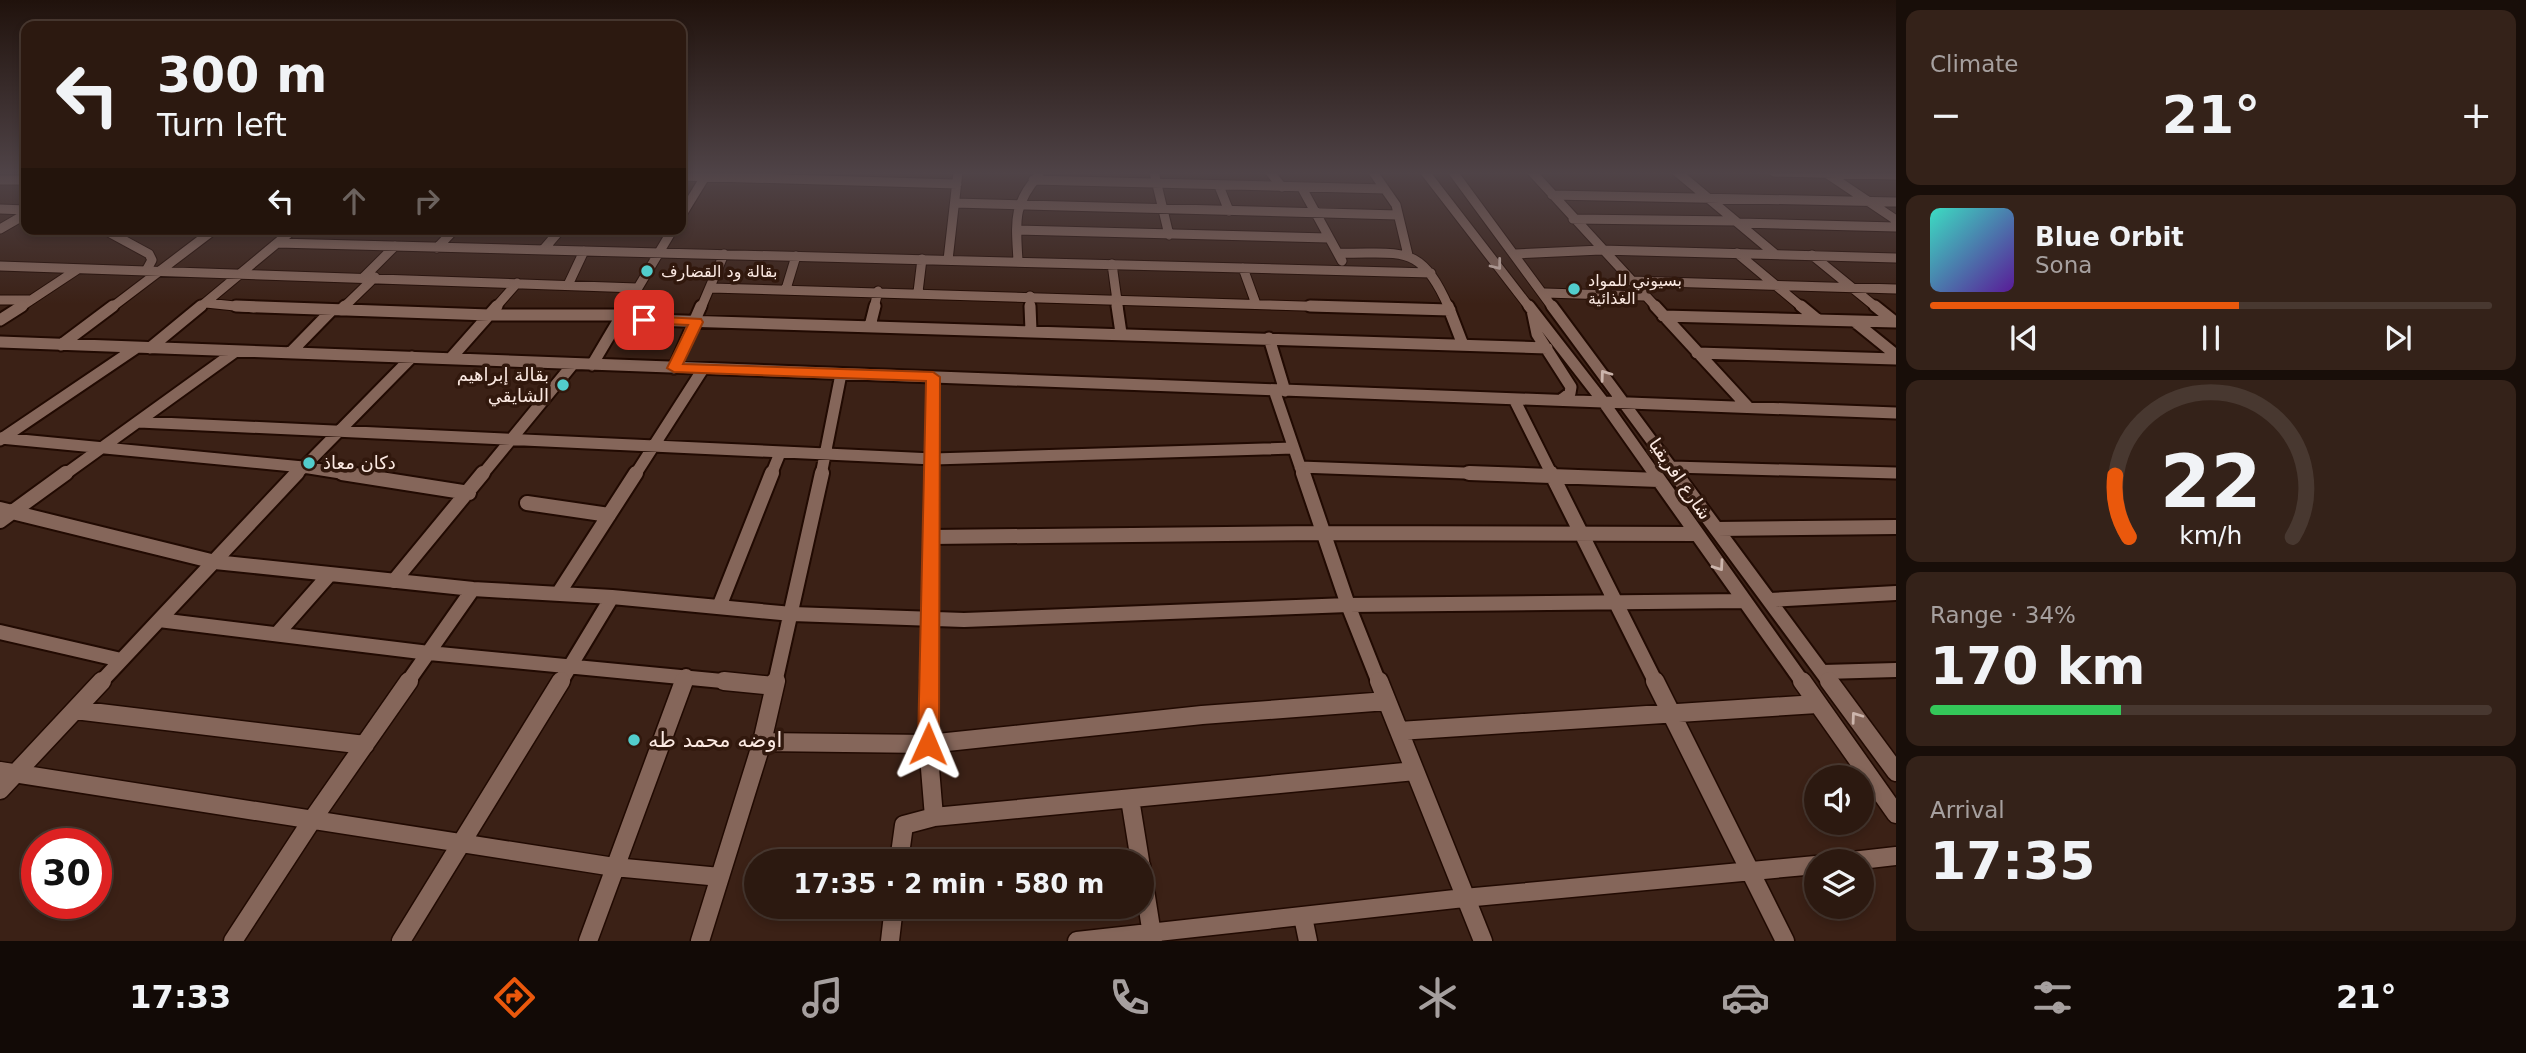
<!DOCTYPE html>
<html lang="en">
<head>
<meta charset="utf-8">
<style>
	:root { --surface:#2c1910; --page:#342219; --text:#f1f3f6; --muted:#a6a09f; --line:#483830; --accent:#ea580c }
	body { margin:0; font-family:"DejaVu Sans",Vazirmatn,sans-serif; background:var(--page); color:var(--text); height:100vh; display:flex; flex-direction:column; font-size:26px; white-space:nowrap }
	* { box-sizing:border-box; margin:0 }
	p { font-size:23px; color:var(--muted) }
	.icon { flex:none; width:38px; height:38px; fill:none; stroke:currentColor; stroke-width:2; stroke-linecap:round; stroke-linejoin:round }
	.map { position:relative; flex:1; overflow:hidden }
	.side { display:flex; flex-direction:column; gap:10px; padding:10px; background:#180e09; width:630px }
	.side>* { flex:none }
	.guide { position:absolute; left:21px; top:21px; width:665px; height:214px; border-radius:14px; box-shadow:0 4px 10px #0003,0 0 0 2px var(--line); background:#2c1910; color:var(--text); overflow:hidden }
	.tools { position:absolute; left:1804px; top:765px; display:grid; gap:14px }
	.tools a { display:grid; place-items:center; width:70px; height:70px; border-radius:50%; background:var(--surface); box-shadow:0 4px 10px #0003,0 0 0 2px var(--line); font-size:35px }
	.speed { position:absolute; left:21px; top:828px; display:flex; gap:14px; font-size:35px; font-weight:700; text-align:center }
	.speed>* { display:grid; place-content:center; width:91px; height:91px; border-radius:50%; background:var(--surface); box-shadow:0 4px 10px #0003,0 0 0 2px var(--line); line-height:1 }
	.speed .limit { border:10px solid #d22; background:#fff; color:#111 }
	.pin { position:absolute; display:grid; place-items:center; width:60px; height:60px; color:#fff; margin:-30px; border-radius:14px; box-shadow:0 4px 10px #0006 }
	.me { position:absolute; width:77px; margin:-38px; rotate:1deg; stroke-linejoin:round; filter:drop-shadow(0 0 5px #0008) }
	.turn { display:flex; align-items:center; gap:24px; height:147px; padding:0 21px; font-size:32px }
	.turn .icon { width:91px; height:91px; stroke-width:2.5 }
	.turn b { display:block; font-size:49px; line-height:60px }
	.lanes { display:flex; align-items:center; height:66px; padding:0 21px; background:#0003; justify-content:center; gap:35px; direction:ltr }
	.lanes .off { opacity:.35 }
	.big { font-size:52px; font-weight:700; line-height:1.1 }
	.side .tile { flex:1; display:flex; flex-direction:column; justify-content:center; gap:10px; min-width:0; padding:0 24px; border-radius:14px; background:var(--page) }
	.side .dial { align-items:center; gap:0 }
	.dial svg { height:182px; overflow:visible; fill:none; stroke:var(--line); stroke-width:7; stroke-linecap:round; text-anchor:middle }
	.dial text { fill:var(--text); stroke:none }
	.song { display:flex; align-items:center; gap:21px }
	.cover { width:84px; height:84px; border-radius:10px; background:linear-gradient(135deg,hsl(170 70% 55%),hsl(270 70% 35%)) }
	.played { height:7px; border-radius:4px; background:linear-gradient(90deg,var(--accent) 55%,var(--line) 55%) }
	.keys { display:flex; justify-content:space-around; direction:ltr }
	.heat { display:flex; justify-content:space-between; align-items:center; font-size:38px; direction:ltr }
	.charge { height:10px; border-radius:5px; background:linear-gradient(90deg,#34c759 34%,var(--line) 0) }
	.trip { position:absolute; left:744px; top:849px; width:410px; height:70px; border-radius:35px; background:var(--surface); box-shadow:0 4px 10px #0003,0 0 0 2px var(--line); font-weight:700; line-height:70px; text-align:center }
	.tab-bar { display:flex; height:112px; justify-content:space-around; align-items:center; background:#120a06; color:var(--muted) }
	.tab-bar .icon { width:49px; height:49px }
	.tab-bar .current { color:var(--accent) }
	.tab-bar b { font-size:32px; color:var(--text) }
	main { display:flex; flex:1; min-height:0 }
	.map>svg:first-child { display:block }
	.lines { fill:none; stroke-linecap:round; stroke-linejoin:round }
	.minor-far3-casing { stroke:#210a02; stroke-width:11 }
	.minor-far2-casing { stroke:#210a02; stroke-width:15 }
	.minor-far1-casing { stroke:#210a02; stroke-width:18 }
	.minor-casing { stroke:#210a02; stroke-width:21 }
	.minor-far3 { stroke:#85665a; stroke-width:9 }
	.minor-far2 { stroke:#85665a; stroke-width:11 }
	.minor-far1 { stroke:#85665a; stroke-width:14 }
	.minor { stroke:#85665a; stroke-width:18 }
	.oneway { stroke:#ccb5ac }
	.route { fill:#ea580c; stroke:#983908; stroke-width:2 }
	.poi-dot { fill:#52cdcc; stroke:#31180d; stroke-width:2.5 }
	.labels { text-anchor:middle; stroke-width:7; stroke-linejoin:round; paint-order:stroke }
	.far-poi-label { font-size:16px; fill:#fbe9e2; stroke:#31180d; text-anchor:start }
	.poi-label { font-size:18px; fill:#fbe9e2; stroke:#31180d; text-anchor:end }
	.street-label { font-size:18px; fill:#fbe9e2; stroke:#31180d }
	.near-poi-label { font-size:21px; fill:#fbe9e2; stroke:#31180d; text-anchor:start }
</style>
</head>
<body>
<main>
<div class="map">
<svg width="1896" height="941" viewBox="0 0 1896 941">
	<rect width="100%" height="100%" fill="#3b2116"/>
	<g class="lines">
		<defs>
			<path id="minor-far3" d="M1154,172L1169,235
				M1270,172L1282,187
				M1373,172L1396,205L1408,255
				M1425,172L1530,308
				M1453,172L1553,308
				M1532,172L1657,308
				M1677,172L1775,254
				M1774,172L1896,175
				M1826,173L1896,220
				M681,176L957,184
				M0,180H26
				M1033,180L1385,189
				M1219,186L1229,211
				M1302,188L1342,261
				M1552,195L1896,202
				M955,203L1398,215
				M0,209L26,210
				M681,216L708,172
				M1573,219L1735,221
				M1738,223L1896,227
				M0,229L26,214
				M103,229L149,254L152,260L146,271
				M1017,230L1328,238
				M277,243L1431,273
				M437,248L455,229
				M543,250L561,229
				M1338,253C1401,255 1420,241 1449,308
				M1737,253L1803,308
				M1515,254L1601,250L1896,258
				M1812,255L1877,308
				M948,260L958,172
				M1018,261C1016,223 1012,205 1039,175
				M1112,264L1118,308
				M0,266L637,288
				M1243,268L1256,304
				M364,277L395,246
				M1631,281L1896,289
				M568,285L584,251
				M711,288L1369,308
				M786,289L796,256
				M918,292L922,259
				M1545,293L1644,296
				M1030,296V308
				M0,300H30
				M206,303L254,308
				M19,308L78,269
				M111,308L215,229
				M199,308L294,229
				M343,308L375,277
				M495,308L517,283
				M626,308L673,229
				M701,308L724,254
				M874,308L878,291"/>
			<path id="minor-far2" d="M236,306L489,315H621
				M1030,306L1031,331
				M1117,306L1121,333
				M1310,306L1450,310
				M1448,306L1463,345
				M1529,306L1602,400L1655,475
				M1552,306L1677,475
				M1655,306L1748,407
				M1801,306L1818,320
				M1875,306L1895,322
				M341,310L345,306
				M1532,310L1537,334L1571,387L1570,393L1561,400
				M1663,316L1896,322
				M618,319L1547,348
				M0,320L22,306
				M1854,321L1896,355
				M870,326L875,306
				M1269,338L1285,391
				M0,342L1896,413
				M61,345L113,306
				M150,348L201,306
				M290,353L332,310
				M1697,353L1896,359
				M451,358L497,306
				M592,365L627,306
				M674,368L701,306
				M1274,390L1303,475
				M1514,399L1552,475
				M139,422L933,459L1293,448
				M0,438L303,467L353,475
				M0,440L136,348
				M1300,467L1518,475
				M1672,467L1896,473
				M64,475L236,351
				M296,475L412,357
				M482,475L573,364
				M635,475L703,369
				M771,475L780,453
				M821,475L841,374
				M932,475L933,377"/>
			<path id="minor-far1" d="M342,473L469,493
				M1303,473L1348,605L1379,683
				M1469,473L1659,480
				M1551,473L1656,683
				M1654,473L1803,683
				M1675,473L1830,683
				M527,503L609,515
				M0,509L215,562L473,589L612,597L792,614L964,620L1348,605L1744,601
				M0,521L66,473
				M1717,529L1896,527
				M931,537L1323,533L1697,534
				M394,581L483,473
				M558,594L636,473
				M1770,600L1896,593
				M719,607L772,473
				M159,620L429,653L743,683
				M0,632L121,660
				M277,634L329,575
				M1823,672L1896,670
				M100,683L297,473
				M407,683L473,589
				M560,683L612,597
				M683,683L686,676
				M775,683L822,473
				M929,683L932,473"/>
			<path id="minor" d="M724,681L774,686
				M929,681L928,744L934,817
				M1379,681L1483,941
				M1655,681L1785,941
				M1802,681L1896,814
				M1829,681L1896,772
				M75,710L365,745
				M1399,731L1817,704
				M762,742L928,744L1202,715L1387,701
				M0,771L614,867L720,877
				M0,790L102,681
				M1130,799L1140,861
				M899,861L904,825L934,817L1415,771
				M1852,861L1896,856
				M1141,865L1153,941
				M1303,917L1308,941
				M233,941L312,820L409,681
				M401,941L561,681
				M588,941L684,681
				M700,941L762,742L776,681
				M890,941L894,906
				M1077,941L1464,898L1816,865"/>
		</defs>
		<use href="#minor-far3" class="minor-far3-casing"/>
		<use href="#minor-far2" class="minor-far2-casing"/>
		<use href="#minor-far1" class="minor-far1-casing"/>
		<use href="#minor" class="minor-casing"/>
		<use href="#minor-far3" class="minor-far3"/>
		<use href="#minor-far2" class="minor-far2"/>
		<use href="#minor-far1" class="minor-far1"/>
		<use href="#minor" class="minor"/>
	</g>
	<defs><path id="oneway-chevron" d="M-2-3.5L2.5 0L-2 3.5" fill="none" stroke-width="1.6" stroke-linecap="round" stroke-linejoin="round" transform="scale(1.75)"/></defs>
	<g class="oneway">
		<use href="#oneway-chevron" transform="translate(1497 265) rotate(52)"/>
		<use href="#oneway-chevron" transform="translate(1605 375) rotate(-126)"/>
		<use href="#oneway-chevron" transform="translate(1719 566) rotate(55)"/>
		<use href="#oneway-chevron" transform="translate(1856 717) rotate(-126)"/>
	</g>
	<linearGradient id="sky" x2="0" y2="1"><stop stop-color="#20120c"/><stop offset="0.57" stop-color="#4f4347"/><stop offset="1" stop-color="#4f4347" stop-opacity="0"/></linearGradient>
	<rect width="1896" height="304" fill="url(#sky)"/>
	<path class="route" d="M644,316L701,319L703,322L683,364L933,372L940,377L939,744L936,750L928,753L921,750L918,744L926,381L674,372L667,368L688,325L640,323V317Z"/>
	<g class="poi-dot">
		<circle cx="647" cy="271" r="7"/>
		<circle cx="1574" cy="289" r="7"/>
		<circle cx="563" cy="385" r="7"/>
		<circle cx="309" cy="463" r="7"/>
		<circle cx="634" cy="740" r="7"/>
	</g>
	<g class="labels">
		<g class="far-poi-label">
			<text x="661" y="277">بقالة ود القضارف</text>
			<text x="1588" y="286">بسيوني للمواد<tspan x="1588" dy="18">الغذائية</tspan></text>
		</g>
		<g class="poi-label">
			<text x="549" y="381">بقالة إبراهيم<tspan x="549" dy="21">الشايقي</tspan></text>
			<text x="323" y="469" text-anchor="start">دكان معاذ</text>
		</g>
		<g class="street-label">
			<text transform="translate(1680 479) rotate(55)" y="6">شارع افريقيا</text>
		</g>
		<g class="near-poi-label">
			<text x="648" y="747">اوضه محمد طه</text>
		</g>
	</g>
</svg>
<div class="tools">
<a><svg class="icon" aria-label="sound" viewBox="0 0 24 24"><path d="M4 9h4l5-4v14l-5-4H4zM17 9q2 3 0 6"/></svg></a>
<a><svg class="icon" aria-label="layers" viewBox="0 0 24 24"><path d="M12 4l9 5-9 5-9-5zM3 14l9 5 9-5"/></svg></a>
</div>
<div class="speed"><div class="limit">30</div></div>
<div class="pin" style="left:644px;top:320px;background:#d93025"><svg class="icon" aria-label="arrive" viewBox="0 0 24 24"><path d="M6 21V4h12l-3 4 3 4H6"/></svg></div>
<svg class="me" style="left:928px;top:744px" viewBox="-20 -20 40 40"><path d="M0-17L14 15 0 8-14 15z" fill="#ea580c" stroke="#fff" stroke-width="4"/></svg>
<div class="trip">17:35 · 2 min · 580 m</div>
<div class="guide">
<div class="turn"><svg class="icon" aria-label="left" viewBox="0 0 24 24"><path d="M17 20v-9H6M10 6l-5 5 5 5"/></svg><div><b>300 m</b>Turn left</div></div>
<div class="lanes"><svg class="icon" aria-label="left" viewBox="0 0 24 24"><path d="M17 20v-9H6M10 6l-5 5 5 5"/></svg><svg class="icon off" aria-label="ahead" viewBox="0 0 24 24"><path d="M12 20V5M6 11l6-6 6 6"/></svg><svg class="icon off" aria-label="right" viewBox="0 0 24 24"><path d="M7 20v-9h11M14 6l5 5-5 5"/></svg></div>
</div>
</div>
<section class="side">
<div class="tile"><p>Climate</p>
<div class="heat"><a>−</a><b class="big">21°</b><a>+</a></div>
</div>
<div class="tile">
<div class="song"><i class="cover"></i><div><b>Blue Orbit</b><p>Sona</p></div></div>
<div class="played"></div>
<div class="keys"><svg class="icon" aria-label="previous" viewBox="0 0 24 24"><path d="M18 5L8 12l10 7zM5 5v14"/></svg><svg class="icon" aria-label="pause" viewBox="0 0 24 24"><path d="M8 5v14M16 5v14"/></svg><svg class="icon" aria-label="next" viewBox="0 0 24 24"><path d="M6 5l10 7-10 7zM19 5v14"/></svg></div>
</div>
<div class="tile dial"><svg viewBox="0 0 100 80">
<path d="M14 69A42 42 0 1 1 86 69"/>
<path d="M14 69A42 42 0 0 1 8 42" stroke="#ea580c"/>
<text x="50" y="56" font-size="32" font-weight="700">22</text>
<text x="50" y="72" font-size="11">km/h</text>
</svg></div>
<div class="tile"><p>Range · 34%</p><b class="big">170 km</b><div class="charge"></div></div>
<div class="tile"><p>Arrival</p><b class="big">17:35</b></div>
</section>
</main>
<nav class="tab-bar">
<b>17:33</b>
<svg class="icon current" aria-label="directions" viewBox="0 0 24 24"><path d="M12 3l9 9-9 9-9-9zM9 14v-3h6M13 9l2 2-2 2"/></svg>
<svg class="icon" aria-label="music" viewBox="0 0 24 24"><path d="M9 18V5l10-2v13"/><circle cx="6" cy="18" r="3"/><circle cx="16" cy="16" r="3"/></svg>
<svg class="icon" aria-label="phone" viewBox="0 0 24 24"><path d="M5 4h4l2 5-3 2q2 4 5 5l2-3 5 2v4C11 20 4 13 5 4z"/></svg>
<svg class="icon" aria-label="climate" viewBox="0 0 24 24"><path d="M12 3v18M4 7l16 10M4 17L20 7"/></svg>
<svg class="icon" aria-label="car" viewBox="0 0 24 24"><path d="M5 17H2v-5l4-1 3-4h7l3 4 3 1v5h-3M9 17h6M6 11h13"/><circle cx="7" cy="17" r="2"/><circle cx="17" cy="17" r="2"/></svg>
<svg class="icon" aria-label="filters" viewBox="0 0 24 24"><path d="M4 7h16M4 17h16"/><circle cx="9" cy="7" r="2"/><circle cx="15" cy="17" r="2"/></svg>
<b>21°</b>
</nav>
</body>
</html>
